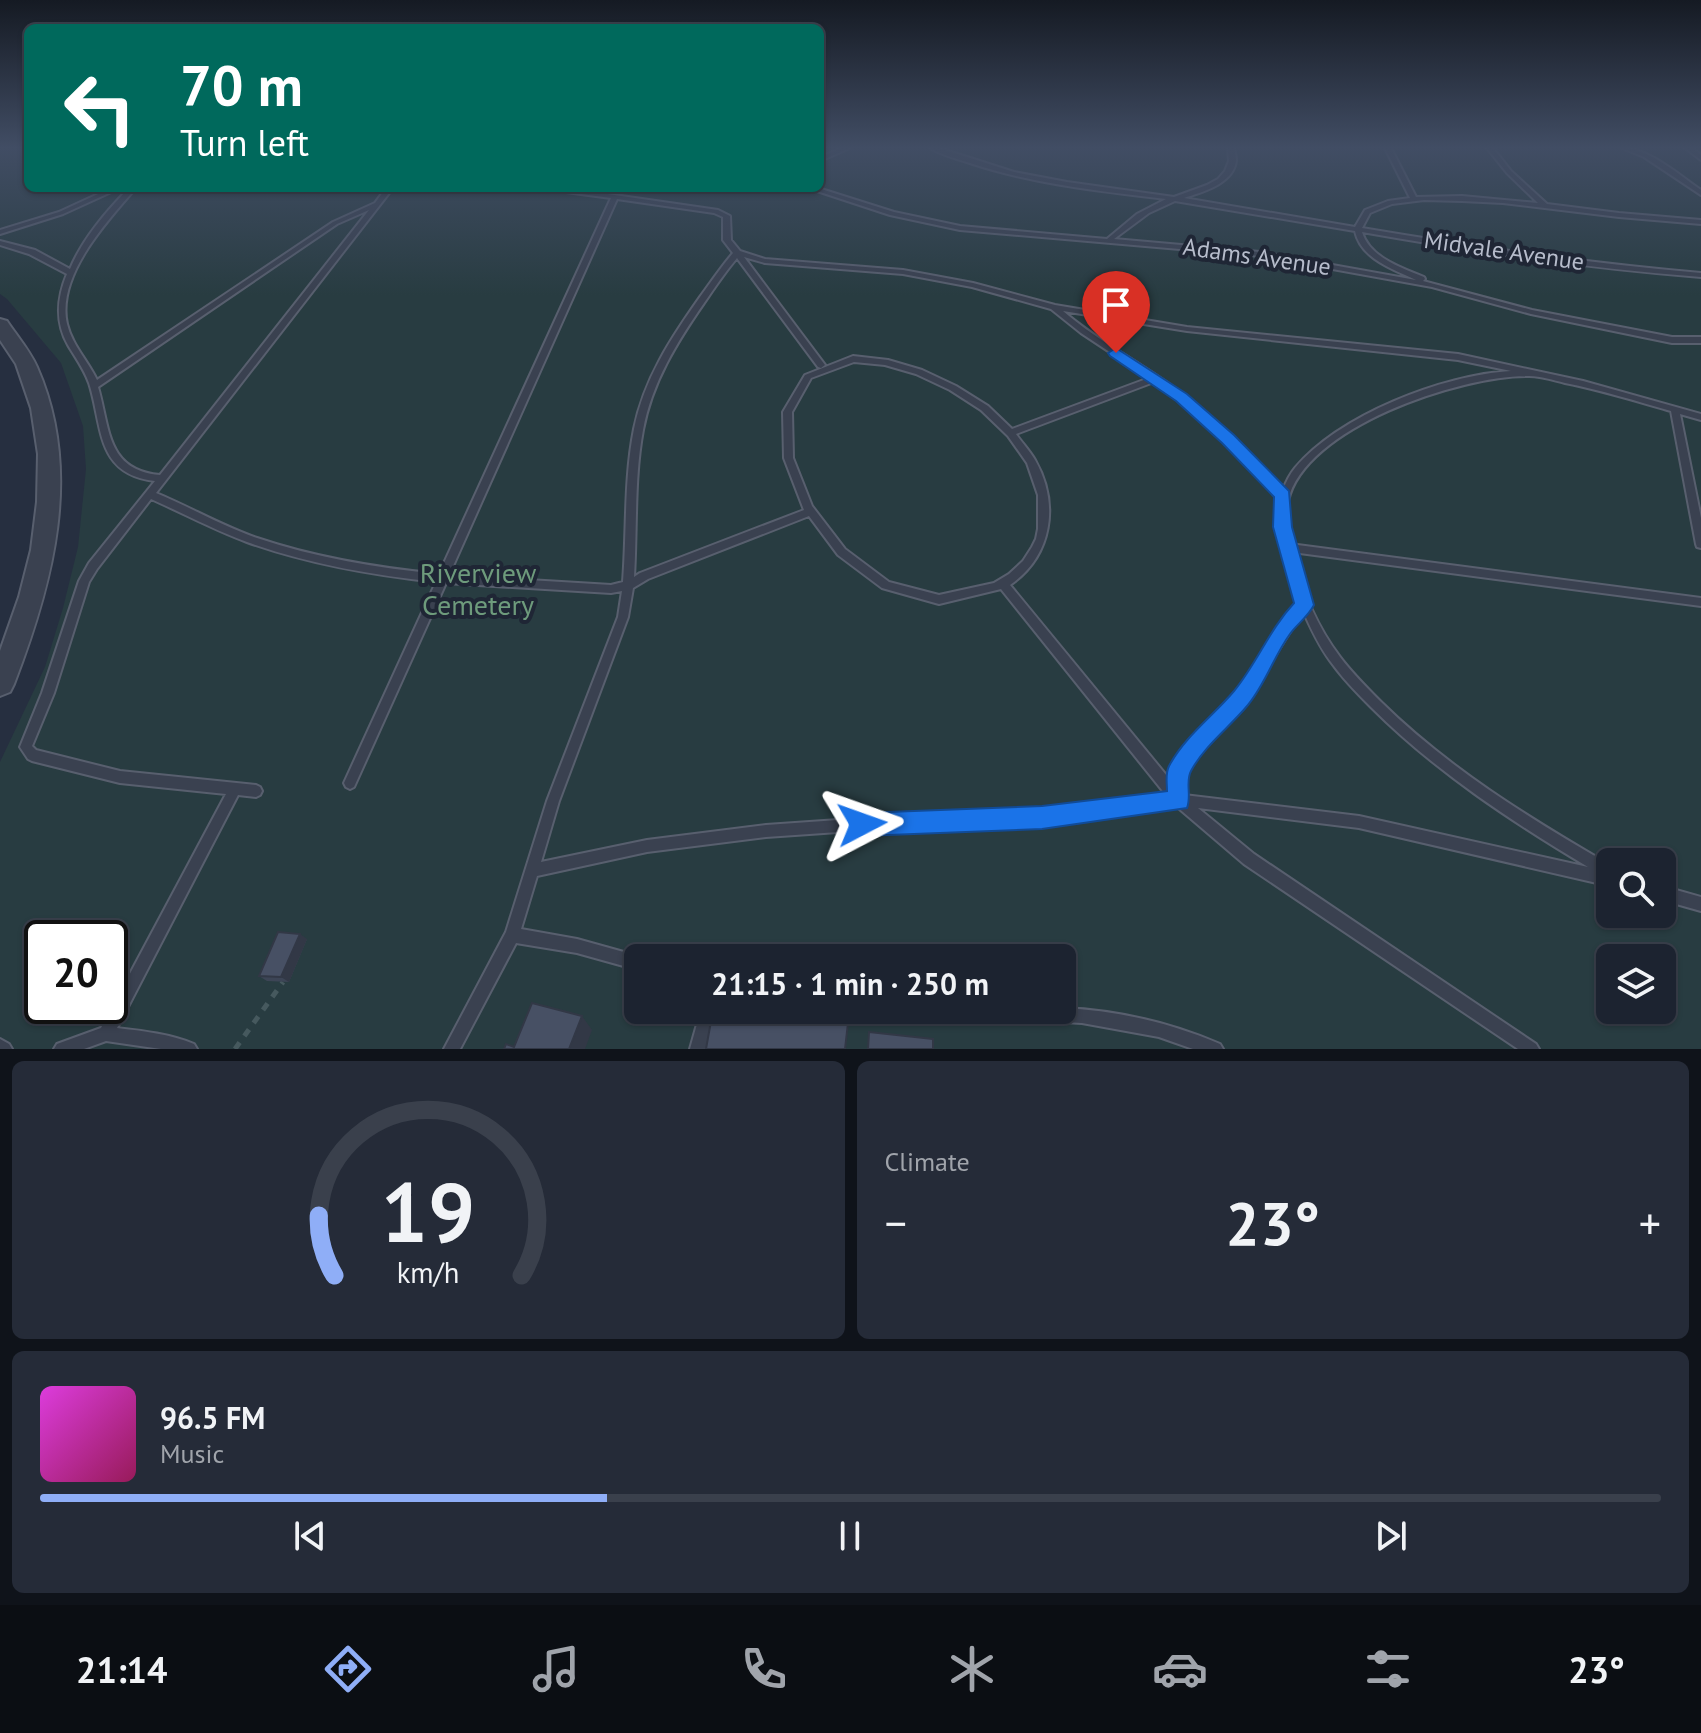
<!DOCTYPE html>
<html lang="en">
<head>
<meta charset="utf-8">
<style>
	:root { --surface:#1c2330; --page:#252b38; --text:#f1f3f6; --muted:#a0a4ab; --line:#3a404c; --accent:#8faef7 }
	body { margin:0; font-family:"PT Sans",sans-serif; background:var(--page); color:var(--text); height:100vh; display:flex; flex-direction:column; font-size:30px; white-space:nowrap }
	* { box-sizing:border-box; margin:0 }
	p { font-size:26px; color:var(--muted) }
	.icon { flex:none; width:44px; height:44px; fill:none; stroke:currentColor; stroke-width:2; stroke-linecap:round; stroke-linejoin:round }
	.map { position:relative; height:1049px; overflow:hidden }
	.details { display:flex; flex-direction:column; gap:12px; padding:12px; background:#0f131a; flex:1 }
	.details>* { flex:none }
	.banner { position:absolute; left:24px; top:24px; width:800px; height:168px; border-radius:12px; box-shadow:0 2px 6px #0004,0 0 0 2px var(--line); background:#00695c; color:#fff; overflow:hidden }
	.controls { position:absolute; left:1596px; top:848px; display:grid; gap:16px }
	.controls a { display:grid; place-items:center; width:80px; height:80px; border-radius:12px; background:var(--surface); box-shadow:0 2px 6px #0004,0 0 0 2px var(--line); font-size:40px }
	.speed { position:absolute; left:24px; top:920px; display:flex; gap:16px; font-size:40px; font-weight:700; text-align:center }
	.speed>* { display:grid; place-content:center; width:104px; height:104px; border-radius:50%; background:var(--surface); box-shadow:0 2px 6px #0004,0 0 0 2px var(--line); line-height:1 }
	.speed .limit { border:4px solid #111; border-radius:12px; background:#fff; color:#111 }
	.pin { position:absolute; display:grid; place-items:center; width:68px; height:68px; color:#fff; margin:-82px -34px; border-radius:50% 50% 50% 0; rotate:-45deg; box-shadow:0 0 8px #0007 }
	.pin .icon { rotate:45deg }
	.me { position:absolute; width:88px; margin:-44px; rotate:86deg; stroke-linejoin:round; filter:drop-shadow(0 0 6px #0008) }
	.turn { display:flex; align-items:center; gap:28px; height:168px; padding:0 24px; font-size:36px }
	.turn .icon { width:104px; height:104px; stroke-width:2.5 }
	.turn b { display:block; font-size:56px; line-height:68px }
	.big { font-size:60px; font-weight:700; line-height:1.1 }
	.details .tile { flex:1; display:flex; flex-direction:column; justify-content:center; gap:12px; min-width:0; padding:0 28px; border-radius:12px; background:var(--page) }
	.details .dial { align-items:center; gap:0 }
	.dial svg { height:208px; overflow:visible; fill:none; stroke:var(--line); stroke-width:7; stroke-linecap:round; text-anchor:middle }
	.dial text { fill:var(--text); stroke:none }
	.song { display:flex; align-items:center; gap:24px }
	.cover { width:96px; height:96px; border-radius:12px; background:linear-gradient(135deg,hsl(300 70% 55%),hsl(330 70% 35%)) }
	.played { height:8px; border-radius:4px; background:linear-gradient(90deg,var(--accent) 35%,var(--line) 35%) }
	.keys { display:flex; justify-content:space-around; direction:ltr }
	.heat { display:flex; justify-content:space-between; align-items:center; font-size:44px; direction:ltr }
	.details .tiles { flex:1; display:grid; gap:12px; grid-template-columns:1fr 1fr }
	.tile:last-child { grid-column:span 2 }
	.trip { position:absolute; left:624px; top:944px; width:452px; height:80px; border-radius:12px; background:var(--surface); box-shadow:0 2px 6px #0004,0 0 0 2px var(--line); font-weight:700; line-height:80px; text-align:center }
	.tabs { display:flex; height:128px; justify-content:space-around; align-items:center; background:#0b0e13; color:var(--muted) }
	.tabs .icon { width:56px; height:56px }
	.tabs .on { color:var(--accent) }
	.tabs b { font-size:36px; color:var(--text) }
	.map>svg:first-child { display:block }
	.green { fill:#283c41; fill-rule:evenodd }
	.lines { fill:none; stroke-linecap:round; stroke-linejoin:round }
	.service-casing { stroke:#585f6e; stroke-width:4 }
	.tertiary-casing { stroke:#585f6e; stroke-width:4 }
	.path { stroke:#46595e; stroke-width:5; stroke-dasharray:8 8; stroke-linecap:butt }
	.service { fill:#3a4150; fill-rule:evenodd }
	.tertiary { fill:#3a4150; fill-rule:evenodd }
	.wall { fill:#3d4556 }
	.shaded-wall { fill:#323846 }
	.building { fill:#475064; stroke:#323846; stroke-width:2 }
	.route { fill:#1a73e8; stroke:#114b97; stroke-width:2 }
	.labels { text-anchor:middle; stroke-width:8; stroke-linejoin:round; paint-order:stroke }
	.far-street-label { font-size:24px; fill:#b6bccb; stroke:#1f2635 }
	.park-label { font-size:28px; fill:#6e9b7c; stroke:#1f2635 }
</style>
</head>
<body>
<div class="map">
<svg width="1701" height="1049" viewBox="0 0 1701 1049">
	<rect width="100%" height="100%" fill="#262f40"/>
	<path class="green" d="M0,148H28V188H820V148H1701V1049H0V762L45,667L63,608L78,547L86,469L83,426L61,363L7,299L0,294ZM1610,862H1662V914H1610ZM42,938H110V1006H42ZM638,958H1062V1010H638ZM1610,958H1662V1010H1610Z"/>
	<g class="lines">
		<defs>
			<path id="service" d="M842,148H850L820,161V157Z
				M930,148H939L1014,172L1067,182L1174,197L1207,185L1218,179L1225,171L1229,161L1228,148H1234C1235,152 1236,157 1236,161C1233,184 1202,192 1184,198L1355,227L1365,210L1388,201L1410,198L1385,148H1391L1416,197L1462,196L1538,203L1507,173L1487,148H1493L1511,171L1547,204L1619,213L1701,220V224L1619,217L1503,203L1462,201L1424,200L1392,204L1370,213L1362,228C1474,247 1587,263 1701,273V277C1587,268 1475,252 1362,232C1370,258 1402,268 1424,277L1425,279L1423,281L1532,310L1672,337H1701V343H1672L1531,314L1432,287L1260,256L960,230L890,215L808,188H818L894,212L960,226L1107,239L1137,214L1166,199C1100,191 1033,184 970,163C957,159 942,155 930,148ZM1175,201L1355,231C1361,259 1393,269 1416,280L1260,252L1114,239L1149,213Z
				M1622,148C1649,148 1679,175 1701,190V195L1644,157Z
				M1685,148H1692L1701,155V160Z
				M111,188H120L63,214L0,234V230L59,212Z
				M129,188H136C107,221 56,276 67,324C72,345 88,361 97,380L333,222L375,203L386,188H393L156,493C190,507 222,526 257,538C316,558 378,568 439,574L611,198L551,190L548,188H566L718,210L730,216L731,240L740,251L765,259L903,270L973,283L1055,305L1187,327L1458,354L1583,381L1701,414V420L1680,414L1701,518V548L1697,547L1696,544L1671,411C1636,401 1601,390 1565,383C1553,380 1541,376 1529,376C1462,375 1304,427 1288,501C1285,515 1287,530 1290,544L1701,598V606L1292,552C1301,588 1317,627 1340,657C1352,673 1367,688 1381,702C1448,768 1529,818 1610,865V886L1359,828L1198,808L1254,854L1536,1044L1539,1049H1518L1244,864L1176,806L1042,823L925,826L766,837L647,852L537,876L521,929L577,939L638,956L643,958H638V970L577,953L516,943L460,1049H444L506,932L547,801L618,617L622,591L611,593L446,583L354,787L350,789L346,787L344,783L436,582C372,575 308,564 247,542C214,530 183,513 151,499L97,569L89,582L54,693L32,746L36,750L120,771L256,785L260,787L262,791L260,795L256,797L238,795L117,1028C143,1031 170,1034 194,1044L197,1049H161L106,1041L84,1049H54L57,1044L101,1028L226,794L120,783L32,761L28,759L20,747L42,693L79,581L89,563L155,481C95,474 103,426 89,383C84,369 75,357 68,345C55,322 57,298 67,274L29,254L0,245V241L35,250L70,269C83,238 106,212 129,188ZM617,199L714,213L723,217V240L733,253C721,267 711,282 700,297C671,338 644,379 634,429C624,479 627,531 623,582L611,585L449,575ZM369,210L160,475C106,470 110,428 98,387L337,224ZM744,257L765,263L903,274L972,287L1051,309L1081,333L1149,378L1012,429L988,406L956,386L922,370L888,360L853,356L805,375L783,412L784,458L804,510L640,573L634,577C637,528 634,478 643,430C652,382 677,342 704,303C715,287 725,272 737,258L818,367L821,368L825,365ZM1063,311L1187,331L1458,360L1511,371C1442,375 1340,415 1295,468C1290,474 1286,482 1283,490C1252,456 1221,423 1185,396C1146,365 1101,344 1063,311ZM854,362L885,365L916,374L950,390L981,410L1008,436L1027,463L1038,495V529L1036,539L1032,547L1023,561L1009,574L994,583L939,595L889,582L845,549L812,506L793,458L792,412L811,378ZM1154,382C1202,414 1241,456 1279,498C1272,534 1286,570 1299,603C1274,631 1260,666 1237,695C1216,719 1173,748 1171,781L1010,585C1052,556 1060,504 1035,460C1030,451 1022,443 1016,434ZM809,516L838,555L882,588L939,604L1001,589L1166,795L1042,811L925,814L766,825L647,840L541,862L559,801L628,617L633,588L648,579ZM1304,613C1312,631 1321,650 1334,666C1345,681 1358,694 1371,707C1435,771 1511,821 1588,867L1359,816L1184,795C1183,787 1182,778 1185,770C1196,744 1228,723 1246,701C1268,673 1281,640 1304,613Z
				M1662,886L1701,897V911L1662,900Z
				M1062,1008C1116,1010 1171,1023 1220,1044L1223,1049H1193L1159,1037L1082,1023L972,1017L967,1015L965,1010H1062Z
				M701,1010H715L706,1049H690Z
				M0,1039L9,1044L12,1049H0Z"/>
			<path id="tertiary" d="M0,319L7,321C17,336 30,351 37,367C83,471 53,583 14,684L10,692L0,696V651L19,597L31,550L37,502L38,454L31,408L16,364L0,340Z"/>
		</defs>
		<use href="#service" class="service-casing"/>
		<use href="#tertiary" class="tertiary-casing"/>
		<path class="path" d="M235,1049L283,982"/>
		<use href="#service" class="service"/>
		<use href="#tertiary" class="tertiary"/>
	</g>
	<path class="wall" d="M307,939L289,982L267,981L259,976Z"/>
	<path class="shaded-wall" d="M300,934L307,939L289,982L281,977Z
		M582,1016L592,1030L585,1049H569Z"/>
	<path class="building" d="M278,932L300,934L281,977L259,976Z
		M532,1003L582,1016L569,1049H504L506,1044L514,1047Z
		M713,1010H735L848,1023L845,1049H706Z
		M869,1032L933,1039V1049H868Z"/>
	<linearGradient id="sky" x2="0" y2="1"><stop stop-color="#151a23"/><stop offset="0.5" stop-color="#414d64"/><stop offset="1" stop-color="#414d64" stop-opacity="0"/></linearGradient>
	<rect width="1701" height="295" fill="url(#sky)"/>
	<path class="route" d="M1116,348L1187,394L1234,435L1289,491L1292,527L1314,605C1308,617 1297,624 1290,634C1274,656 1266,683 1248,705C1230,727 1205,745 1191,771C1185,782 1192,796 1187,808L1042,829L862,836L853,832L850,824L853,816L862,813L1042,806L1167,791C1167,782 1165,774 1169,766C1185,736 1213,716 1234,691C1257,663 1269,630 1294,603L1273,527L1274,497L1222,443L1176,401L1110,356L1108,353Z"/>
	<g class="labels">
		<g class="far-street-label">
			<text transform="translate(1504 251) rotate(8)" y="8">Midvale Avenue</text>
			<text transform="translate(1257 257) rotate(8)" y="8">Adams Avenue</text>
		</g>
		<g class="park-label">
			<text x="478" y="583">Riverview<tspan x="478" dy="32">Cemetery</tspan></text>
		</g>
	</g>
</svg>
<div class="controls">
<a><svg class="icon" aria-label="search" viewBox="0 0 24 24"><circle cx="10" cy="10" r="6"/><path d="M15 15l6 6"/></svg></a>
<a><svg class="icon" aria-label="layers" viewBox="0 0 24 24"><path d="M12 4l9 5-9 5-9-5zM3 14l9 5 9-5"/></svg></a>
</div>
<div class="speed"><div class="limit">20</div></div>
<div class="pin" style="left:1116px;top:353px;background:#d93025"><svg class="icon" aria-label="arrive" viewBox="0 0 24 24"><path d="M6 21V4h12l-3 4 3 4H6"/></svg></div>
<svg class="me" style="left:862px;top:824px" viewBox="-20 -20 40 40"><path d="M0-17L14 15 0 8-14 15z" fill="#1a73e8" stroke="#fff" stroke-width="4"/></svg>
<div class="trip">21:15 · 1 min · 250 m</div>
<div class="banner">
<div class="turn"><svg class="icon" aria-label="left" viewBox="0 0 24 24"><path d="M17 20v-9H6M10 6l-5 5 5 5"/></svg><div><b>70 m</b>Turn left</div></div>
</div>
</div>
<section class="details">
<div class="tiles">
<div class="tile dial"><svg viewBox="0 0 100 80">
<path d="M14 69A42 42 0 1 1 86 69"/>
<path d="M14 69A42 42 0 0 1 8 46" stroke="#8faef7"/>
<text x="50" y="56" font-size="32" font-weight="700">19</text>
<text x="50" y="72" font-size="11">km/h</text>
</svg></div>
<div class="tile"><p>Climate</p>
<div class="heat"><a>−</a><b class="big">23°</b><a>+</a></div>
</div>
<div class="tile">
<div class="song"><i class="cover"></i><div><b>96.5 FM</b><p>Music</p></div></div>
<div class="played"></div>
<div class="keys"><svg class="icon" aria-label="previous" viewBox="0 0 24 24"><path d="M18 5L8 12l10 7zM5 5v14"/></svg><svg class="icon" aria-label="pause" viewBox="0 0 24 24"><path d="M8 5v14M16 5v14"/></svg><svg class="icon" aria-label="next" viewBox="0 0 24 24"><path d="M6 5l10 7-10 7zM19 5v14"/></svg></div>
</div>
</div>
</section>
<nav class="tabs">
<b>21:14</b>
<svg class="icon on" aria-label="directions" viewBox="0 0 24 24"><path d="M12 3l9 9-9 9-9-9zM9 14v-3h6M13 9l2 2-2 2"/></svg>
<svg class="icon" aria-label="music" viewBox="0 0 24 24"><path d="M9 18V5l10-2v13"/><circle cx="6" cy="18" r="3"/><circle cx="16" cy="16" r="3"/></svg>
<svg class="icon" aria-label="phone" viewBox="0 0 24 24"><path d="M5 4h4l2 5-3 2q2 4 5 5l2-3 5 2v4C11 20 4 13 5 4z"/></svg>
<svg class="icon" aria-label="climate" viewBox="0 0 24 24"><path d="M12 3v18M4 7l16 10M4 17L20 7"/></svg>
<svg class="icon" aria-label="car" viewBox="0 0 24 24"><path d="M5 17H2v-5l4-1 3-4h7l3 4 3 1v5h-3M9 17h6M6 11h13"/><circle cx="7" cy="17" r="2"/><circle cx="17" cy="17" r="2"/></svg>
<svg class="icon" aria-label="filters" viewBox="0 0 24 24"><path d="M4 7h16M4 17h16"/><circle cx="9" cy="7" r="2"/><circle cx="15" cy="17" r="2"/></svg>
<b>23°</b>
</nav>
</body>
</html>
